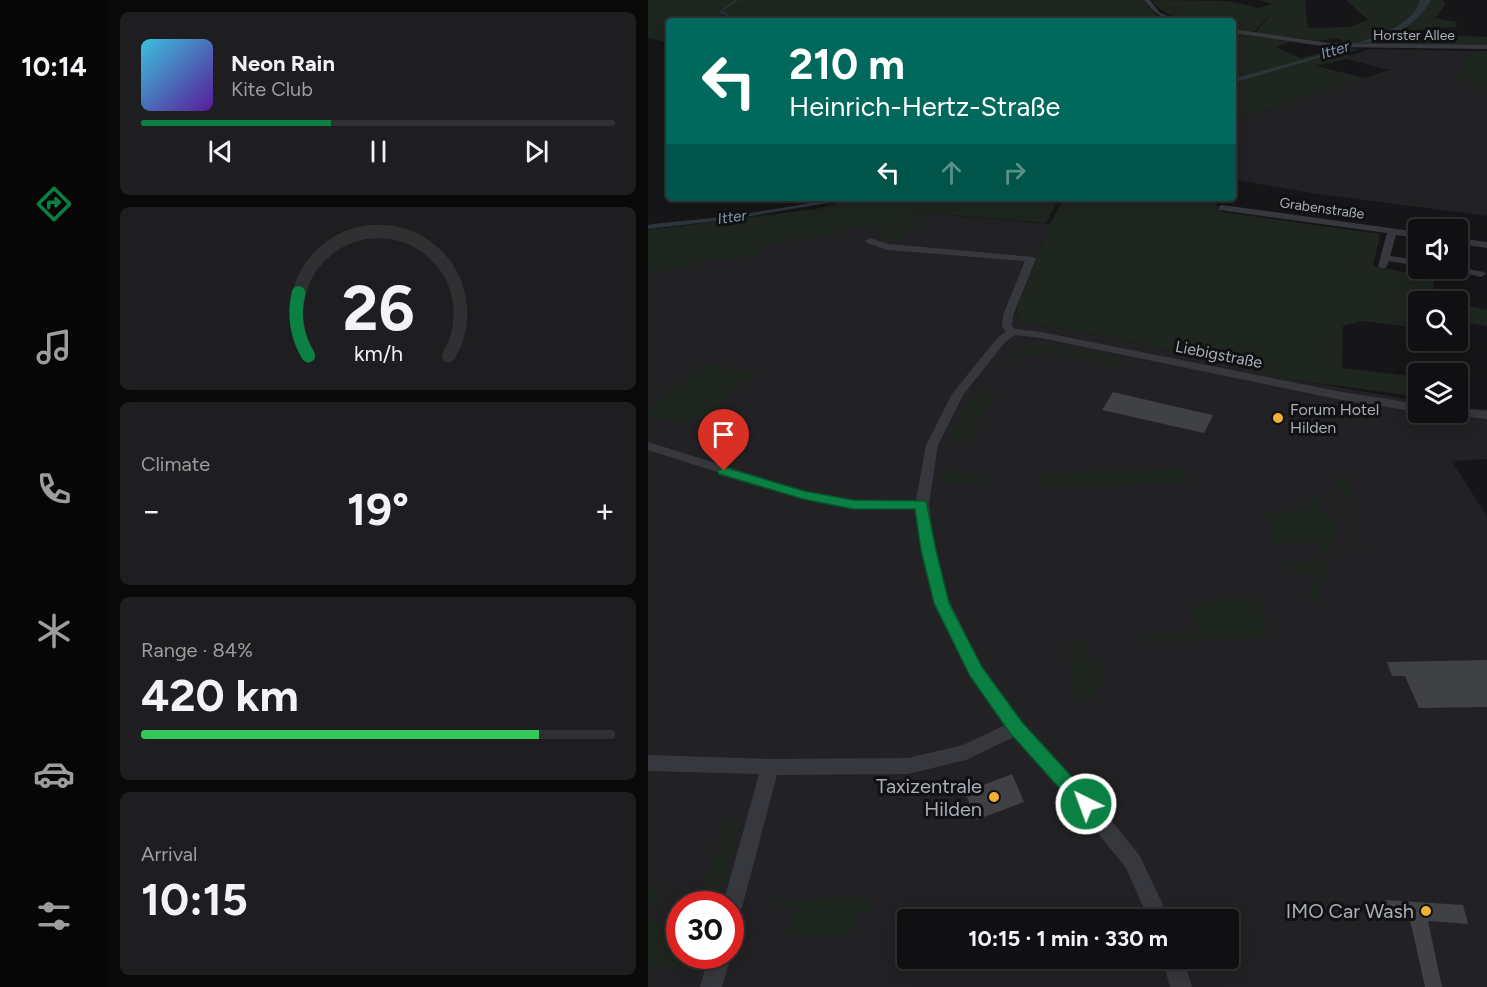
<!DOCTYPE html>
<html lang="en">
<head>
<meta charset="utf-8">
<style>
	:root { --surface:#101012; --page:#1e1e20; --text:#f1f3f6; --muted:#9c9d9f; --line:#303032; --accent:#0b8043 }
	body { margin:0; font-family:Figtree,sans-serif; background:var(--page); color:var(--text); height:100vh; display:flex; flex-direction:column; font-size:22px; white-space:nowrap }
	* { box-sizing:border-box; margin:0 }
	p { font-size:20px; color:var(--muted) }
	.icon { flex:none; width:33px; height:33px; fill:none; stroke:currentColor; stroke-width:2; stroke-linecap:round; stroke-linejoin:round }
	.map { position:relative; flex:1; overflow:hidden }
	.drawer { display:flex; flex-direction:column; gap:12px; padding:12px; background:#09090a; width:540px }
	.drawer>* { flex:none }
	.guide { position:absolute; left:18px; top:18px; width:570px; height:183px; border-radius:6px; box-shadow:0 3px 15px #0003,0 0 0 2px var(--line); background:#00695c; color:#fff; overflow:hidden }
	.fabs { position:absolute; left:760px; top:219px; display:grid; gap:12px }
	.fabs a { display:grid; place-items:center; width:60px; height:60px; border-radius:6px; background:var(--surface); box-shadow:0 3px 15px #0003,0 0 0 2px var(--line); font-size:30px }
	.speed { position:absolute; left:18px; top:891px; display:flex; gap:12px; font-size:30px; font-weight:700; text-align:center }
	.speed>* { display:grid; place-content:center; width:78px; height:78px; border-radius:50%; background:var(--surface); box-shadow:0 3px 15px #0003,0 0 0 2px var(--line); line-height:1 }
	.speed .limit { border:9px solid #d22; background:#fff; color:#111 }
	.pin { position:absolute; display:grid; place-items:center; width:51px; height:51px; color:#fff; margin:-62px -26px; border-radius:50% 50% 50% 0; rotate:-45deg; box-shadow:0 0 6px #0007 }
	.pin .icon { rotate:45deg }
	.me { position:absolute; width:66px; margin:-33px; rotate:318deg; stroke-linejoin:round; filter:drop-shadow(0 0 4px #0008) }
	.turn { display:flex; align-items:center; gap:21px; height:126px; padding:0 24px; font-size:27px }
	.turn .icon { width:78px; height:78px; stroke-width:2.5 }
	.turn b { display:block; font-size:42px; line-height:51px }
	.lanes { display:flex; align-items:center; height:57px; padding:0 24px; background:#0003; justify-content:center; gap:30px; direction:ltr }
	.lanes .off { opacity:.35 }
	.big { font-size:45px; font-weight:700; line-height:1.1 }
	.drawer .widget { flex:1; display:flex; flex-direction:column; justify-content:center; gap:9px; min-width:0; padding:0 21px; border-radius:9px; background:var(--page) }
	.drawer .dial { align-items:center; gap:0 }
	.dial svg { height:156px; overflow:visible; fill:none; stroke:var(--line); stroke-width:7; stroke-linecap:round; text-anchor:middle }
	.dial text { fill:var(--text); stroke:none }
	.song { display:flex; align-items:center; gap:18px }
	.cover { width:72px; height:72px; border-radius:9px; background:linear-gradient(135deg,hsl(190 70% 55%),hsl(270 70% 35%)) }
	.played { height:6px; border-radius:3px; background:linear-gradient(90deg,var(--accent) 40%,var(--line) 40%) }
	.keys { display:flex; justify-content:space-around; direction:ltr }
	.heat { display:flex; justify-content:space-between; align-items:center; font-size:33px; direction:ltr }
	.charge { height:9px; border-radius:4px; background:linear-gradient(90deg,#34c759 84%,var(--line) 0) }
	.trip { position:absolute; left:249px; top:909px; width:342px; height:60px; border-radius:6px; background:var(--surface); box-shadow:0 3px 15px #0003,0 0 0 2px var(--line); font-weight:700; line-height:60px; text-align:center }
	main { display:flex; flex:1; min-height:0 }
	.menu { display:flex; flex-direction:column; width:108px; justify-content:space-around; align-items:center; background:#060607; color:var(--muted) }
	.menu .icon { width:42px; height:42px }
	.menu .active { color:var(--accent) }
	.menu b { font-size:27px; color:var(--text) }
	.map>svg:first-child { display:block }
	.built { fill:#222225; fill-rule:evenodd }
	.green { fill:#1e261f }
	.water { fill:#2c353c }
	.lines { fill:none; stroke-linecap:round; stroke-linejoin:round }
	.stream { stroke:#2c353c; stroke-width:1.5 }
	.building { fill:#404145 }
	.minor { fill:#37383d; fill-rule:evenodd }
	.route { fill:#0b8043; stroke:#07532c; stroke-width:1.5 }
	.poi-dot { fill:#f2b134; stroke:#111113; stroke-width:2 }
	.labels { text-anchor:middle; stroke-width:6; stroke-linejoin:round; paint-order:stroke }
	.far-street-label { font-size:14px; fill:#a8adb8; stroke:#111113 }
	.far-water-label { font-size:15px; font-style:italic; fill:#7f9bb3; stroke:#111113 }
	.street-label { font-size:16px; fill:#a8adb8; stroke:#111113 }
	.poi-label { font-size:16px; fill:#a8adb8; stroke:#111113; text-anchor:start }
	.near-poi-label { font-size:20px; fill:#a8adb8; stroke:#111113; text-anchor:end }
</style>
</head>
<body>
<main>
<nav class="menu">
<b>10:14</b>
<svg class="icon active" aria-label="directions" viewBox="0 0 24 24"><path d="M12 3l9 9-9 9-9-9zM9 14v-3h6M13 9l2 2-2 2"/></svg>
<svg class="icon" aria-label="music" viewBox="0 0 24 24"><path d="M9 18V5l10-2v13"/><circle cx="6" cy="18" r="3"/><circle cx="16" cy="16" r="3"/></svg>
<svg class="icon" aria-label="phone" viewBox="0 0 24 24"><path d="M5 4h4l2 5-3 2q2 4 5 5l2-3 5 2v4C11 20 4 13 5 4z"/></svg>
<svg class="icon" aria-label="climate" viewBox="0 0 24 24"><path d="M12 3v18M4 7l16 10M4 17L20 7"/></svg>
<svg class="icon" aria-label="car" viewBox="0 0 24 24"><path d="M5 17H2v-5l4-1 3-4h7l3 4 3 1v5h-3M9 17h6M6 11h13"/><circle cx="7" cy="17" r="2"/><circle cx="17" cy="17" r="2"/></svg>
<svg class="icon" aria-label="filters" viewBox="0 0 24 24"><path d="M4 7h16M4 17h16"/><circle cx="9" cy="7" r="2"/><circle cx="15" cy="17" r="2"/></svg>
</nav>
<section class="drawer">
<div class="widget">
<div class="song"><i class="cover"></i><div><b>Neon Rain</b><p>Kite Club</p></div></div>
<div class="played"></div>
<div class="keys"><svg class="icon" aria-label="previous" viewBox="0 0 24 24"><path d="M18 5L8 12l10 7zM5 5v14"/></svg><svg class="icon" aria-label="pause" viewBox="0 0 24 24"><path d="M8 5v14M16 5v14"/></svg><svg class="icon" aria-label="next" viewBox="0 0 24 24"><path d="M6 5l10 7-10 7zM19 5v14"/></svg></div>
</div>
<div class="widget dial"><svg viewBox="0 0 100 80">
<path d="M14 69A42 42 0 1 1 86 69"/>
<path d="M14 69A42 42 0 0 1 9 37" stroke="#0b8043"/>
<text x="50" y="56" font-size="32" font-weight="700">26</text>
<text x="50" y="72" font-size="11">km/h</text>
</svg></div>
<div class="widget"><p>Climate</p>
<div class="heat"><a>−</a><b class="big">19°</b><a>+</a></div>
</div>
<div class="widget"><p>Range · 84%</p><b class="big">420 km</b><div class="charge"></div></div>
<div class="widget"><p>Arrival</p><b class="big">10:15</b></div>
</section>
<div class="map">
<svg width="839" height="987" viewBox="0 0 839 987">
	<rect width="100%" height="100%" fill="#161618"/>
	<path class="built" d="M722,49L825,51L813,65L817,70L810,80L839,90V216L663,193L585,179V118L600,113L605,115L741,70L694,58Z
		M267,212L402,224L368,310L372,323L437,332L648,380L771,401V412H810V408L839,409V459L804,461L839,517V987H0V273L60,261L113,255L116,246L222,226ZM32,904H82V956H32ZM260,920H580V958H260Z"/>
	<path class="green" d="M0,0H495L514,21H21V43L0,38Z
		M504,0L579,1L611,8L625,4L611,0H652L654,4L653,0H659L657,4L660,28L701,27L720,20L698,0H795L797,5L787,18L810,22L807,24L809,27L822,26L756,31L754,33L839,37V46L683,43L657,41L688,43L695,41L689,38L671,41L607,33L626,11L606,32L585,29V21C556,21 523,27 504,0Z
		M585,33L642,42L628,47L653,58L683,50L678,47L711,49L699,53L702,58L668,66L717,78L605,115L600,113L585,118Z
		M825,51H839V90L809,80L817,70L813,65Z
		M213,198L411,199L398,223L267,212L271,216L267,222H279L274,229C262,229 260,231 253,241L241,242L232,234L234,231H225L223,226L116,246L113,255L60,261L0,273V230L167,209Z
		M416,198H572L568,205L574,212L732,234L725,266L785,277L786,298L802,301L771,302L770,328L714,321L695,326L694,368L771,377V397L648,380L437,332L372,323L368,310L402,224Z
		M810,303L839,310V326L810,322Z
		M395,344L409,347C401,357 381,357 370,355L361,364H354L370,347Z
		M415,347L480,361L470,367L410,354Z
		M63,364L107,373L68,407L100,416L77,436L47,428L73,415L63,412C44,427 23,424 2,415L1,410L3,404L52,367Z
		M336,384L333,393L346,396L321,428L330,430L320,443L302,439L320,402Z
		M535,469L538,484L394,488V473Z
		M294,471L340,474L339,485L294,484Z
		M687,474L699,479L703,493L694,502L714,553L708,550L688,498L697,497L694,489H684Z
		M665,496L670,499L673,509L684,515L686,535L681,553H673L669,543L627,544L618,513L660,510Z
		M679,561L666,608L662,596L667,572L644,575L639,562Z
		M571,599L612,600L621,637L496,642L490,639L489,635L549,632L543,604Z
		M422,640H435V658H450C451,672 455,688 446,700L431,701L424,695Z
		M78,819H93L69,904H51Z
		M0,884H14L1,914L23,935L31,929L32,956H53L50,966L0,968Z
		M222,897V911L208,913L204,933L200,936H138L145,907L124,906L126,900Z"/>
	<path class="water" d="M772,0H783C770,25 737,44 709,43C731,35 764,26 772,0Z
		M694,49H700L585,83V79Z
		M194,198H209L85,219L0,229V225L5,224L84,216Z"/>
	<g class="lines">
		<path class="stream" d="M89,0L72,12L80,15L79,18L89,21"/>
	</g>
	<path class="building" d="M465,392L542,410L565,415L556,433L454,410Z
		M839,660V707L771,708L757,676H744L739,662Z
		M364,774L376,802L328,820L317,792Z
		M737,900L815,905L820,924L780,921L794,987H777L762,920L741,919Z"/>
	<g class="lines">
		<path class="minor" d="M496,0H502L512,13L533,21C515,21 507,13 496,0Z
			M585,29L681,43L839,45V49L681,47L585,33Z
			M574,205L771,232V238L748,235L742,256L771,260V266L741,261L738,268H732L730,266L739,233L571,210V206Z
			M222,238L240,244L386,257L388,259L365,315L364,326L368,329L393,332L694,392L771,404V412L694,400L393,338L367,335L358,341L315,395L290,445L281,504L287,550L302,602L334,667L374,723L458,814L492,856L522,920H501L478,868L444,826L366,737L318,760L260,774L129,775L92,915L89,922L82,925V904H75L111,774L0,771V755L122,759L260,758L315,745L357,725L322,676L286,602L273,550L268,508H205L155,499L0,450V442L157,491L205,500H268L278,445L304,394L350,337L358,332L354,327L355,315L377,261L239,250L219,243L217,241Z
			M810,238L839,242V248L810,244Z
			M810,267L836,272L838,274L833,277L797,268H810Z
			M810,408L839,411V419L806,415L804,412H810Z
			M61,956H83L74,987H52Z
			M514,958H535L544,987H522Z"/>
	</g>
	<path class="route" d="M76,467L156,491L205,500L278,501L288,550L301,603L334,667L374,722L444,799L447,804L444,810L438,813L431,810L362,733L322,676L286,603L273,550L267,509H205L155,499L71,474L69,471Z"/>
	<g class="poi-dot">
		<circle cx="630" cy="418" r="6"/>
		<circle cx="346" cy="797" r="6"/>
		<circle cx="778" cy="911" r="6"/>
	</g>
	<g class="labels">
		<g class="far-street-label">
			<text x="766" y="40">Horster Allee</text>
			<text transform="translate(674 208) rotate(8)" y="5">Grabenstraße</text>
		</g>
		<g class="far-water-label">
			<text transform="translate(687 50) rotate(-17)" y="5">Itter</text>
			<text transform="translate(84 217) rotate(-8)" y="5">Itter</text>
		</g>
		<g class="street-label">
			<text transform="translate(571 354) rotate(11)" y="6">Liebigstraße</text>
		</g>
		<g class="poi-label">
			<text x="642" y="415">Forum Hotel<tspan x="642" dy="18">Hilden</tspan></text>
		</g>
		<g class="near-poi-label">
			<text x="334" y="793">Taxizentrale<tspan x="334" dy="23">Hilden</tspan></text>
			<text x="766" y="918">IMO Car Wash</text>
		</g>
	</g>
</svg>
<div class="fabs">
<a><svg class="icon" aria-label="sound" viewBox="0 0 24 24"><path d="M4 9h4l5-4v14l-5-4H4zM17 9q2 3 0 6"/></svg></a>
<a><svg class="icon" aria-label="search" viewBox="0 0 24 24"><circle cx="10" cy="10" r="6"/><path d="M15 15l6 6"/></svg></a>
<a><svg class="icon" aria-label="layers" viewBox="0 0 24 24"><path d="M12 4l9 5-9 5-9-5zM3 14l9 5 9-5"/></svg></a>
</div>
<div class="speed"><div class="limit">30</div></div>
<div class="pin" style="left:76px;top:471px;background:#d93025"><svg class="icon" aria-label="arrive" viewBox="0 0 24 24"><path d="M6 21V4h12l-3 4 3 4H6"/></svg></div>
<svg class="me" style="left:438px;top:804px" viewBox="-20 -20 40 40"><circle r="17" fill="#0b8043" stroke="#fff" stroke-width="3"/><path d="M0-11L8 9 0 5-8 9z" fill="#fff"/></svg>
<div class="trip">10:15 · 1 min · 330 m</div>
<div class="guide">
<div class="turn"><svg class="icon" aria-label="left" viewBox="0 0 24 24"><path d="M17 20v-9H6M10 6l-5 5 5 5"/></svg><div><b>210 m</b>Heinrich-Hertz-Straße</div></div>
<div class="lanes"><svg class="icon" aria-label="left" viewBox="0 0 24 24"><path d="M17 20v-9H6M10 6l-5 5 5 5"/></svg><svg class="icon off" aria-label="ahead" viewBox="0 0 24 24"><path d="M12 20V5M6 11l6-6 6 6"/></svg><svg class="icon off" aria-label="right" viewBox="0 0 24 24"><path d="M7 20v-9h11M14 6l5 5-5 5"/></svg></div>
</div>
</div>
</main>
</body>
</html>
